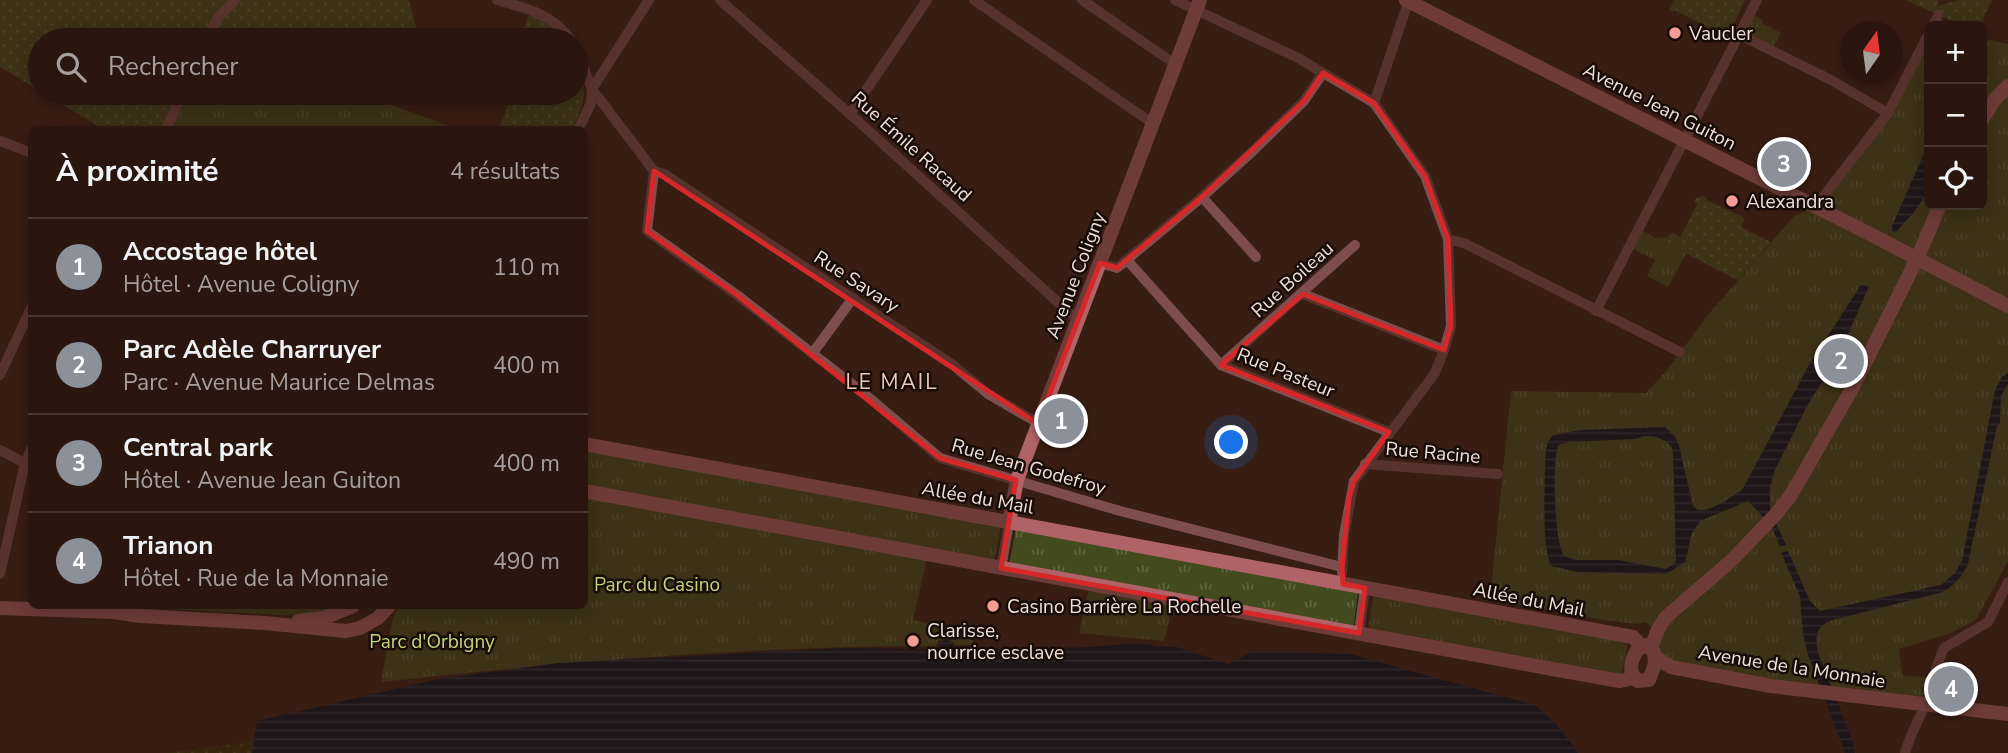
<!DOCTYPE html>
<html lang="fr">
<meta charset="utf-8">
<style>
body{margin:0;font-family:"Nunito Sans",sans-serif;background:#36231c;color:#f1f3f6}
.controls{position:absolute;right:21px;top:21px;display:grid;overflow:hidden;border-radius:10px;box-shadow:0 4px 18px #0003}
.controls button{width:63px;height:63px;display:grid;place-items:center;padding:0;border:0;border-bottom:2px solid #46352e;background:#2a160e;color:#f1f3f6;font:35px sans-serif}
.compass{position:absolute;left:1840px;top:21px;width:63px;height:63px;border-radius:50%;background:#2a160e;box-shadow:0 4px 18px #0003;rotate:14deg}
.you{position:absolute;left:1232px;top:443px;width:24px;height:24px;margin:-18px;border:5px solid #fff;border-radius:50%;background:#1a73e8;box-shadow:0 0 0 10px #1a73e833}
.badge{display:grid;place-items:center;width:46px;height:46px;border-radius:50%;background:#8c9099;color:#fff;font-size:23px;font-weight:700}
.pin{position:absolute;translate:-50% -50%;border:4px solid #fff;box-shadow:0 2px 7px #0006}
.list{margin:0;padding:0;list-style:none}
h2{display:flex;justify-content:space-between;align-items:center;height:91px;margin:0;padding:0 28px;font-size:30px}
h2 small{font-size:23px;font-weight:400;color:#a59f9e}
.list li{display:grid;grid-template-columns:46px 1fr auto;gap:21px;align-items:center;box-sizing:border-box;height:98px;padding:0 28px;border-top:2px solid #46352e}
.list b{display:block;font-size:26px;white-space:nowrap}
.list p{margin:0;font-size:23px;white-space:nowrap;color:#a59f9e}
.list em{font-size:23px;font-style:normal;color:#a59f9e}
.icon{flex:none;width:38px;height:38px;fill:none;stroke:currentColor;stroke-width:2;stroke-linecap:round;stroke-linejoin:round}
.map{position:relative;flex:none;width:2008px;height:753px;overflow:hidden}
.search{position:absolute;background:#2a160e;box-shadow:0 4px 18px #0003;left:28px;top:28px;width:560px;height:77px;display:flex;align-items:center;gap:18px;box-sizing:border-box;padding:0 24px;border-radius:38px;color:#a59f9e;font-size:26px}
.panel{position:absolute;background:#2a160e;box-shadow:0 4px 18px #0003;left:28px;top:126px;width:560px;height:483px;border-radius:10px}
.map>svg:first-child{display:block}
.grass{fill:url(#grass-tufts)}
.sand{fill:url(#sand-dots)}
.garden{fill:url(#garden-dots)}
.water{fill:url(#water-rules);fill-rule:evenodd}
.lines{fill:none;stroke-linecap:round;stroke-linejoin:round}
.street{stroke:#7e4e4f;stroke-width:10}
.secondary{stroke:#af6366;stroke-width:14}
.marked{fill:none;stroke:#d62828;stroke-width:5;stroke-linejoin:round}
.poi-dot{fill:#f59c95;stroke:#170c07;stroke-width:2.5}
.labels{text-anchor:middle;stroke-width:5;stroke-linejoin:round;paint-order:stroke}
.poi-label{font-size:19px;fill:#f2e0d8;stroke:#170c07;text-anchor:start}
.street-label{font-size:19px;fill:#f2e0d8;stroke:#170c07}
.park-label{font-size:19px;fill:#c4d47a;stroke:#170c07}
.neighbourhood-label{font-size:21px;letter-spacing:2px;fill:#edc9b9;stroke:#170c07}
</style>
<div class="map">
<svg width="2008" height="753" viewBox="0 0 2008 753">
<defs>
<pattern id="grass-tufts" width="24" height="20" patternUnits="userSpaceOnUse" patternTransform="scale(1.75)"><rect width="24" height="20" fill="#434b1e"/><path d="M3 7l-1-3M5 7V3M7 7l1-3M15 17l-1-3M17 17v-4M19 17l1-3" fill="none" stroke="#5f653e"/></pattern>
<pattern id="sand-dots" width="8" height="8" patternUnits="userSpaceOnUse" patternTransform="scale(1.75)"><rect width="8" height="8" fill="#352d0c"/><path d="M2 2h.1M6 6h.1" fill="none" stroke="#534b2f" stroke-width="1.8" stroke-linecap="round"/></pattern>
<pattern id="garden-dots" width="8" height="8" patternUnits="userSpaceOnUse" patternTransform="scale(1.75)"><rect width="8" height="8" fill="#434b1e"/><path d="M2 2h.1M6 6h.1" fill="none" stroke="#5f653e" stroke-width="1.8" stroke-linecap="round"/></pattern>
<pattern id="water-rules" width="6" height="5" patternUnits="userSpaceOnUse" patternTransform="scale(1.75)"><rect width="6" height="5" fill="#000e23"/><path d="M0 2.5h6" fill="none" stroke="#263142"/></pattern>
</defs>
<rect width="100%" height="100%" fill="#381e12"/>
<g class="grass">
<polygon points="1750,13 1763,20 1762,23 1781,33 1772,51 1740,35"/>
<polygon points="1982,38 2008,44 2008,561 1976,620 1948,634 1899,649 1903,676 1928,677 1923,699 1846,692 1672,663 1658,651 1659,631 1645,622 1636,624 1604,620 1490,599 1511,391 1646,393 1667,370 1708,315 1794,216 1822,204 1925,48 1929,47 1929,205 1982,205"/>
<polygon points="182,93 359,93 457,129 166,130"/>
<polygon points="1639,229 1686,254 1668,287 1647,276 1655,260 1630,247"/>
<polygon points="584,448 1001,525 994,563 585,486"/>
<path d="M585,496L927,558L913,620L967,632L975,645H955L953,642L947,638L938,641L936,646C749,646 566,662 381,682L392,621L398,606H584Z"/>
<polygon points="1016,528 1358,591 1354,624 1352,628 1009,564"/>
<polygon points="1090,583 1175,599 1164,641 1079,633"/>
<polygon points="1377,595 1628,641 1621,678 1368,631 1373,598"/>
<polygon points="116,606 334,606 323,612 299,616"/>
</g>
<polygon class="sand" points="254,741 252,753 165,753"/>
<g class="garden">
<polygon points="0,0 409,0 416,27 413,40 40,40 40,91 0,67"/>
<polygon points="1674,0 1745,0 1726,41 1704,29 1706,26 1674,10 1673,12 1669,10"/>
<polygon points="1906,0 1938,0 1938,6 1959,0 1992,0 1980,26 1963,26"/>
<polygon points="530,12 554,25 565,40 519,40"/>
<path d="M576,60C587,92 587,99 572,129H499L511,96L505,93H576Z"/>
<polygon points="43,93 182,93 166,130 103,129"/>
<polygon points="1703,196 1707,198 1706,200 1745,218 1741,227 1771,242 1738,280 1655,238 1667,237 1672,233 1680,237 1697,204 1694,202 1696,198"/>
</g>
<g class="water">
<polygon points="1929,142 1929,189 1915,211 1895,233 1892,231 1892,226"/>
<path d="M1861,285L1869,286L1839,355L1807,406L1775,470L1770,487V510L1786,545L1780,547L1771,525L1748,501L1700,521L1692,533L1685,562L1666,574L1578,572L1551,566C1541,544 1545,475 1546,449L1548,442L1553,435L1581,430L1665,427L1676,438L1679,446L1693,506L1698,510H1706L1722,503L1742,490L1809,365ZM1645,436C1656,436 1668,439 1673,450L1676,560L1674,564L1666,569L1618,560H1576L1564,556C1554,540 1552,464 1558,445L1569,442L1635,439Z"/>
<path d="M2008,373V384L2001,396L2000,423L1997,426L1968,564C1962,576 1955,585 1943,592L1829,621C1814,629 1815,640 1819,655L1852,739L1855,753H1845L1808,655L1803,634L1800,596L1781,553L1788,551L1810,601L1820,611L1941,585L1955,573L1962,561L1995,390L2002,377Z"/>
<path d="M946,640L952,644L955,650L1092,647L1145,642L1153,646L1177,647L1228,664L1254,651L1350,654L1534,705C1552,718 1566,734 1578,753H252L257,721L438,679L559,663L842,648L937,649L941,642Z"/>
</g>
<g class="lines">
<g class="street">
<path d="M497,0C527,8 552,14 571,40"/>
<polyline points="720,0 850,114 1072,315 1079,319"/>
<polyline points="974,0 1152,123"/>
<polyline points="1082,0 1175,64"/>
<polyline points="1175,0 1298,58 1374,103 1425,176 1448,239 1451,326 1444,350 1435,373 1354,481 1344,535 1342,573"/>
<polyline points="1933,26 1938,15"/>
<polyline points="1740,35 1831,80 1888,113"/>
<polyline points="206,40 218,18 235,0"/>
<polyline points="576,47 592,89 654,171 647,231 737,295 866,395 940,458 1120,511 1342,567"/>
<polyline points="1374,103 1409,0"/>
<polyline points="850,114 927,0"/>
<polyline points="166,130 182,93"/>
<polyline points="578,130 591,103 592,89 649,0"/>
<polyline points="0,141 32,153"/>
<polyline points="654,171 664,174 953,365 988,394 1038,423"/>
<polyline points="1202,197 1256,257"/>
<polyline points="1816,206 1888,113 1929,33"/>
<polyline points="1448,239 1466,244 1680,352"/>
<polyline points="1128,261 1221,365 1389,432"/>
<polyline points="1100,263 1117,268 1202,197 1254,150 1304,101 1323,73"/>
<polyline points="1303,294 1444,350"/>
<polyline points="1596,311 1757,0"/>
<polyline points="812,354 853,298"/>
<polyline points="1221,365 1355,245"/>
<polyline points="0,375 32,306"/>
<polyline points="0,450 25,463"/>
<polyline points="1365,464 1498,474"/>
<polyline points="1001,568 1009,523"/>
<polyline points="0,574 25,463 32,447"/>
<polyline points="1359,633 1365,588"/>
<polyline points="1905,753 1910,738 1930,694 1936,668 1944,648 1988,622 2008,582"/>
</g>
<g class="secondary">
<polyline points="1406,0 1870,234 2008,306"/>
<polyline points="1982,120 1995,99 2008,86"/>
<polyline points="584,444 1633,637 1641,646"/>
<polyline points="584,491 1558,670 1620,681 1634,678"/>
<polyline points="1009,523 1017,480 1200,0"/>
<polyline points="0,608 113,612 141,616 265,623 346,631 360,628 378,618 389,606"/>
<polyline points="298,621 324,618 353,606"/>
<path d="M1646,645L1654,652L1655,664L1649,680L1638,681C1627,673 1631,659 1638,649Z"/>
<polyline points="1651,648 1658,629 1666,617 1731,561 1776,514 1791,495 1853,387 1917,259 1940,205"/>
<polyline points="1655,657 1671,667 1771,686 2008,714"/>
</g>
</g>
<path d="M0 0H2008V753H0ZM1323,73L1374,103L1425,176L1448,239L1451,326L1444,350L1303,294L1221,365L1389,432L1354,481L1349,498L1342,567L1343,584L1365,588L1359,633L1001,568L1016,480L940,458L737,295L647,231L654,171L1038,424L1100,263L1117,268L1202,197L1304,101Z" fill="#381e12" fill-opacity=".55" fill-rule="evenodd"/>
<path class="marked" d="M1323,73L1374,103L1425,176L1448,239L1451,326L1444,350L1303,294L1221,365L1389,432L1354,481L1349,498L1342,567L1343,584L1365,588L1359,633L1001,568L1016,480L940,458L737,295L647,231L654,171L1038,424L1100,263L1117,268L1202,197L1304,101Z"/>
<g class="poi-dot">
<circle cx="1675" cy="33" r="7"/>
<circle cx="1732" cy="201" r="7"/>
<circle cx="993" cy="606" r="7"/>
<circle cx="913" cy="641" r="7"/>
</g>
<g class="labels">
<g class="poi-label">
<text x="1689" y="40">Vaucler</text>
<text x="1746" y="208">Alexandra</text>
<text x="1007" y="613">Casino Barrière La Rochelle</text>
<text x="927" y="637">Clarisse,<tspan x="927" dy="22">nourrice esclave</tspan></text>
</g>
<g class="street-label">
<text transform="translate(1660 106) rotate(27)" y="7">Avenue Jean Guiton</text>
<text transform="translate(912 146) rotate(42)" y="7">Rue Émile Racaud</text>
<text transform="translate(1075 275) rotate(-69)" y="7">Avenue Coligny</text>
<text transform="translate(1292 279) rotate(-42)" y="7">Rue Boileau</text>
<text transform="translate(857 281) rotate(33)" y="7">Rue Savary</text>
<text transform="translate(1286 372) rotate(22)" y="7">Rue Pasteur</text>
<text transform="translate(1433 452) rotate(5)" y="7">Rue Racine</text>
<text transform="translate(1029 466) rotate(16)" y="7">Rue Jean Godefroy</text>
<text transform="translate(978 497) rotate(10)" y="7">Allée du Mail</text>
<text transform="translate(1529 599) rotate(11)" y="7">Allée du Mail</text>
<text transform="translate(1792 666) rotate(9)" y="7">Avenue de la Monnaie</text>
</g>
<g class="park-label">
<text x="657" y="591">Parc du Casino</text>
<text x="432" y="648">Parc d'Orbigny</text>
</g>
<g class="neighbourhood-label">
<text x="892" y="389">LE MAIL</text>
</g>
</g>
</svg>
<div class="controls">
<button>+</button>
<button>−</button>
<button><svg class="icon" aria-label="locate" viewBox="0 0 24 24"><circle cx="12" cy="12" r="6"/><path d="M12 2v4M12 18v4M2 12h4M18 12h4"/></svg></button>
</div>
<svg class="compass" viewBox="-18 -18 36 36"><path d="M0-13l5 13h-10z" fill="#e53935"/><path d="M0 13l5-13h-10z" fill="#a59f9e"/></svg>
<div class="you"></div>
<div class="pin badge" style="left:1061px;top:421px">1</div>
<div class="pin badge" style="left:1841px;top:361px">2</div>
<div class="pin badge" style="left:1784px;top:164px">3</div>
<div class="pin badge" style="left:1951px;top:689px">4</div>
<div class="search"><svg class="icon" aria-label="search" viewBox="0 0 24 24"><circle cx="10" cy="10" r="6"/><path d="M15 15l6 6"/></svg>Rechercher</div>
<section class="panel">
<h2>À proximité<small>4 résultats</small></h2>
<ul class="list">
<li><span class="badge">1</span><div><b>Accostage hôtel</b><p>Hôtel · Avenue Coligny</p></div><em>110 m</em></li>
<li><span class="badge">2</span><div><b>Parc Adèle Charruyer</b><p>Parc · Avenue Maurice Delmas</p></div><em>400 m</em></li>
<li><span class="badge">3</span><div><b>Central park</b><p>Hôtel · Avenue Jean Guiton</p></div><em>400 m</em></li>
<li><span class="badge">4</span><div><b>Trianon</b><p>Hôtel · Rue de la Monnaie</p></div><em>490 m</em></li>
</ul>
</section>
</div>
